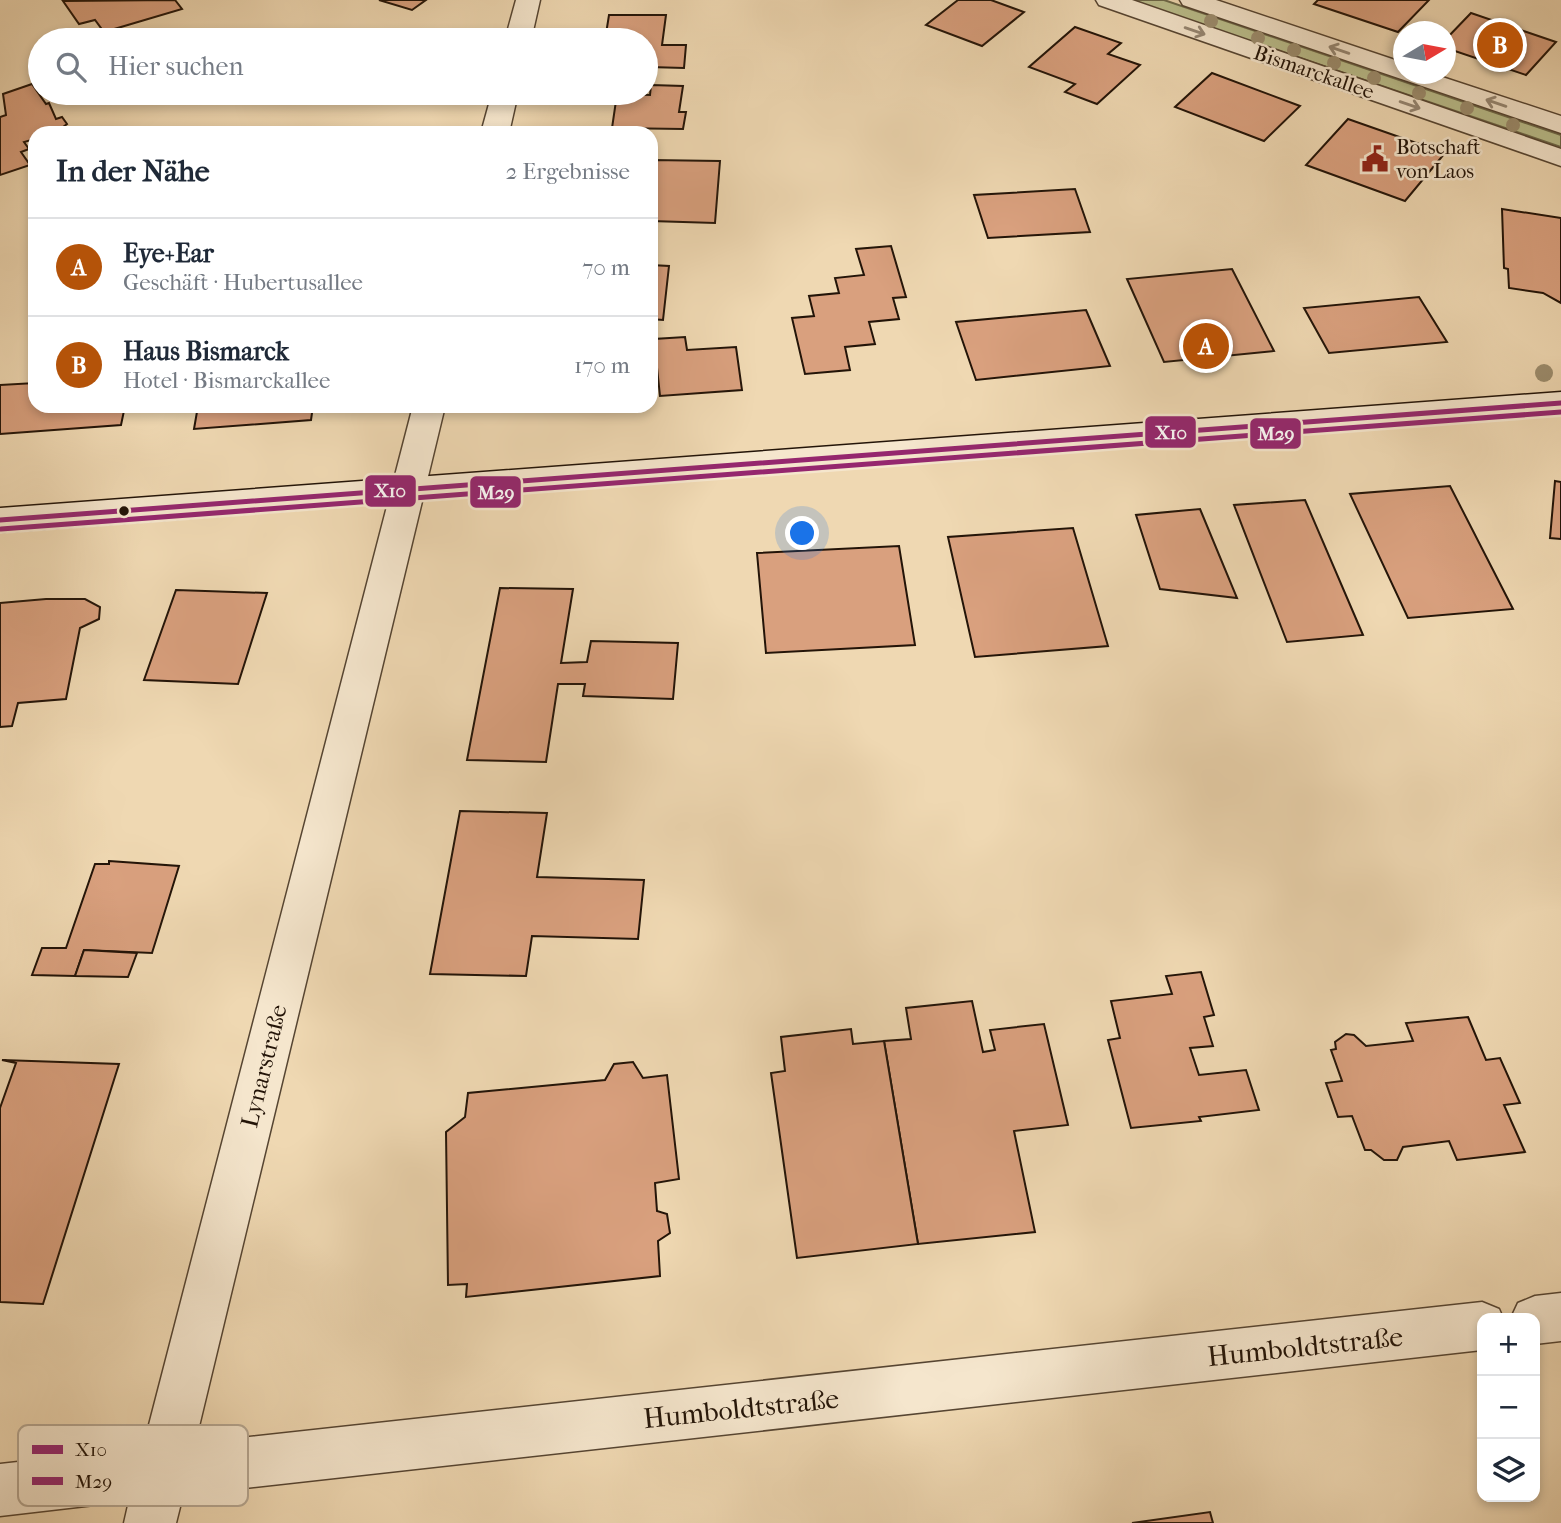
<!DOCTYPE html>
<html lang="de">
<meta charset="utf-8">
<style>
body{margin:0;font-family:"IM FELL French Canon",serif;background:#f6f6f7;color:#1f2937}
.controls{position:absolute;right:21px;bottom:21px;display:grid;overflow:hidden;border-radius:14px;box-shadow:0 4px 10px #0003}
.controls button{width:63px;height:63px;display:grid;place-items:center;padding:0;border:0;border-bottom:2px solid #e0e1e3;background:#fff;color:#1f2937;font:35px sans-serif}
.compass{position:absolute;left:1393px;top:21px;width:63px;height:63px;border-radius:50%;background:#fff;box-shadow:0 4px 10px #0003;rotate:80deg}
.you{position:absolute;left:803px;top:534px;width:24px;height:24px;margin:-18px;border:5px solid #fff;border-radius:50%;background:#1a73e8;box-shadow:0 0 0 10px #1a73e833}
.badge{display:grid;place-items:center;width:46px;height:46px;border-radius:50%;background:#b45309;color:#fff;font-size:23px;font-weight:700}
.pin{position:absolute;translate:-50% -50%;border:4px solid #fff;box-shadow:0 2px 7px #0006}
.list{margin:0;padding:0;list-style:none}
h2{display:flex;justify-content:space-between;align-items:center;height:91px;margin:0;padding:0 28px;font-size:30px}
h2 small{font-size:23px;font-weight:400;color:#747a83}
.list li{display:grid;grid-template-columns:46px 1fr auto;gap:21px;align-items:center;box-sizing:border-box;height:98px;padding:0 28px;border-top:2px solid #e0e1e3}
.list b{display:block;font-size:26px;white-space:nowrap}
.list p{margin:0;font-size:23px;white-space:nowrap;color:#747a83}
.list em{font-size:23px;font-style:normal;color:#747a83}
.icon{flex:none;width:38px;height:38px;fill:none;stroke:currentColor;stroke-width:2;stroke-linecap:round;stroke-linejoin:round}
.map{position:relative;flex:none;width:1561px;height:1523px;overflow:hidden}
.search{position:absolute;background:#fff;box-shadow:0 4px 10px #0003;left:28px;top:28px;width:630px;height:77px;display:flex;align-items:center;gap:18px;box-sizing:border-box;padding:0 24px;border-radius:38px;color:#747a83;font-size:26px}
.panel{position:absolute;background:#fff;box-shadow:0 4px 10px #0003;left:28px;top:126px;width:630px;height:287px;border-radius:21px}
.map>svg:first-child{display:block}
.green{fill:#babe8c;stroke:#6e694a;stroke-width:2}
.building{fill:#d9a07e;stroke:#231408;stroke-width:2}
.lines{fill:none;stroke-linecap:round;stroke-linejoin:round}
.street-casing{stroke:#564532;stroke-width:3}
.secondary-casing{stroke:#231408;stroke-width:3}
.street{fill:#f5e6cd;fill-rule:evenodd}
.secondary{fill:#f5e6cd;fill-rule:evenodd}
.bus-1-casing{stroke:#f5e6cd;stroke-width:10}
.bus-2-casing{stroke:#f5e6cd;stroke-width:10}
.bus-1{stroke:#95276e;stroke-width:5}
.bus-2{stroke:#95276e;stroke-width:5}
.tree{fill:#9c8d6e}
.oneway{stroke:#968874}
.bus-dot{fill:#231408;stroke:#f5e6cd;stroke-width:2.5}
.labels{text-anchor:middle;stroke-width:5;stroke-linejoin:round;paint-order:stroke}
.far-street-label{font-size:21px;fill:#231408;stroke:#f5e6cd}
.far-poi-label{font-size:21px;fill:#231408;stroke:#f5e6cd;text-anchor:start}
.street-label{font-size:24px;fill:#231408;stroke:#f5e6cd}
.near-street-label{font-size:28px;fill:#231408;stroke:#f5e6cd}
.key{fill:#f5e6cd;stroke:#b6a792;stroke-width:2}
.key-label{font-size:19px;fill:#231408}
.line-badge{stroke:#f5e6cd;stroke-width:2.5}
.badge-label{font-size:19px;text-anchor:middle;font-weight:bold;fill:#fff}
</style>
<div class="map">
<svg width="1561" height="1523" viewBox="0 0 1561 1523">
<rect width="100%" height="100%" fill="#efd8b2"/>
<filter id="stains"><feTurbulence type="fractalNoise" baseFrequency=".00286" numOctaves="4"/><feColorMatrix values="0 0 0 0 .2 0 0 0 0 .09 0 0 0 0 .02 0 0 0 .5 -.17"/></filter>
<radialGradient id="worn" r=".72"><stop offset=".6" stop-color="#630" stop-opacity="0"/><stop offset="1" stop-color="#630" stop-opacity=".3"/></radialGradient>
<polygon class="green" points="1130,0 1164,0 1561,135 1561,147"/>
<g class="building">
<polygon points="175,0 182,9 104,32 95,20 79,24 63,1"/>
<polygon points="379,0 426,0 412,10"/>
<polygon points="958,0 991,0 1024,12 982,46 926,25"/>
<polygon points="1318,0 1429,0 1398,32 1314,4"/>
<polygon points="1471,13 1556,42 1526,75 1446,48 1446,39"/>
<polygon points="609,15 666,15 662,45 686,45 684,68 649,67 650,56 646,56 646,40 605,40"/>
<polygon points="1075,27 1121,43 1108,54 1140,65 1097,104 1065,92 1075,84 1029,67"/>
<polygon points="1212,73 1300,106 1264,141 1175,107"/>
<polygon points="32,84 46,104 49,103 56,119 62,117 67,124 55,133 35,133 35,139 24,142 29,149 21,152 30,165 0,175 0,117 6,115 3,94"/>
<polygon points="651,85 683,86 679,112 686,112 683,129 612,128 617,94 650,95"/>
<polygon points="336,93 413,93 410,100 385,100 383,104 334,99"/>
<polygon points="1348,119 1445,153 1405,201 1306,165"/>
<polygon points="316,128 380,129 378,133 270,133 271,130 314,131"/>
<polygon points="651,160 720,161 715,223 651,221"/>
<polygon points="1075,189 1090,232 988,238 974,195"/>
<polygon points="1502,209 1561,218 1561,303 1543,293 1509,288 1508,269 1504,268"/>
<polygon points="891,246 906,297 893,298 899,319 869,322 875,344 845,347 850,370 805,374 792,318 814,316 809,296 839,293 835,278 864,275 856,249"/>
<polygon points="651,265 669,266 663,320 651,319"/>
<polygon points="1232,269 1274,351 1164,362 1127,279"/>
<polygon points="1419,297 1447,342 1329,353 1304,308"/>
<polygon points="1086,310 1110,366 976,380 956,322"/>
<polygon points="685,337 687,350 736,347 742,390 660,396 654,339"/>
<polygon points="35,383 35,406 125,406 121,425 0,434 0,385"/>
<polygon points="198,406 313,406 311,420 194,429"/>
<polygon points="1555,481 1561,482 1561,539 1550,538"/>
<polygon points="1450,486 1513,609 1408,618 1350,494"/>
<polygon points="1305,500 1363,635 1287,642 1234,505"/>
<polygon points="1200,509 1237,598 1160,589 1136,515"/>
<polygon points="1073,528 1108,646 975,657 948,537"/>
<polygon points="899,546 915,645 766,653 757,553"/>
<polygon points="500,588 573,589 561,663 587,662 591,641 678,643 673,699 583,696 585,684 558,684 546,762 467,760"/>
<polygon points="176,590 267,593 238,684 144,680"/>
<polygon points="46,599 85,599 100,607 99,619 80,628 66,699 18,703 12,726 0,727 0,603"/>
<polygon points="460,811 547,813 537,877 644,880 638,939 532,936 526,976 430,974"/>
<polygon points="109,861 179,866 152,953 84,950 75,976 32,975 42,948 66,948 95,864 109,864"/>
<polygon points="84,950 137,953 128,977 75,976"/>
<polygon points="1201,972 1214,1015 1204,1017 1213,1046 1190,1048 1199,1075 1246,1070 1259,1110 1199,1117 1201,1121 1131,1128 1108,1040 1120,1038 1111,1001 1172,994 1166,976"/>
<polygon points="972,1001 983,1052 995,1050 990,1030 1044,1024 1068,1125 1014,1131 1035,1232 918,1244 884,1041 911,1039 906,1008"/>
<polygon points="1468,1017 1486,1060 1500,1058 1520,1103 1504,1105 1525,1152 1457,1160 1449,1141 1403,1147 1397,1160 1384,1160 1371,1150 1365,1150 1352,1116 1338,1117 1326,1083 1342,1081 1331,1050 1336,1049 1335,1042 1346,1034 1354,1035 1366,1046 1413,1041 1406,1023"/>
<polygon points="851,1029 853,1044 884,1041 918,1244 797,1258 771,1073 785,1071 781,1037"/>
<polygon points="2,1060 119,1064 43,1304 0,1302 0,1108 16,1063"/>
<polygon points="633,1062 643,1078 667,1075 679,1179 655,1183 657,1211 667,1214 670,1233 658,1241 660,1276 466,1297 467,1284 448,1285 446,1132 465,1117 468,1093 605,1080 614,1064"/>
<polygon points="1210,1512 1213,1523 1132,1523"/>
</g>
<g class="lines">
<g class="street-casing">
<g id="street">
<polygon points="516,0 540,0 531,40 505,40"/>
<polygon points="1096,0 1132,0 1561,149 1561,166 1099,5"/>
<polygon points="1180,0 1216,0 1404,63 1404,74 1433,74 1561,116 1561,133 1183,5"/>
<polygon points="492,93 518,93 509,133 481,133"/>
<polygon points="413,406 445,406 195,1443 1482,1302 1499,1309 1503,1318 1482,1318 1482,1350 183,1495 176,1523 124,1523 129,1501 0,1516 0,1464 143,1448"/>
<polygon points="1561,1293 1561,1341 1535,1344 1535,1318 1511,1318 1518,1303 1535,1296"/>
</g>
</g>
<g class="secondary-casing">
<polygon id="secondary" points="1561,392 1561,414 0,532 0,508"/>
</g>
<use href="#street" class="street"/>
<use href="#secondary" class="secondary"/>
<g class="bus-1-casing">
<polyline id="bus-1" points="0,520 1561,403"/>
</g>
<g class="bus-2-casing">
<polyline id="bus-2" points="1,529 1561,412"/>
</g>
<use href="#bus-1" class="bus-1"/>
<use href="#bus-2" class="bus-2"/>
</g>
<g class="tree">
<circle cx="1211" cy="21" r="7"/>
<circle cx="1258" cy="38" r="7"/>
<circle cx="1294" cy="50" r="7"/>
<circle cx="1334" cy="63" r="7"/>
<circle cx="1374" cy="78" r="7"/>
<circle cx="1419" cy="93" r="7"/>
<circle cx="1467" cy="108" r="7"/>
<circle cx="1513" cy="125" r="7"/>
<circle cx="1544" cy="373" r="9"/>
</g>
<defs><path id="oneway-shaft" d="M-6 0H5M1.5-3L5.5 0L1.5 3" fill="none" stroke-width="1.6" stroke-linecap="round" stroke-linejoin="round" transform="scale(1.75)"/></defs>
<g class="oneway">
<use href="#oneway-shaft" transform="translate(1195 31) rotate(19)"/>
<use href="#oneway-shaft" transform="translate(1339 50) rotate(-161)"/>
<use href="#oneway-shaft" transform="translate(1496 103) rotate(-161)"/>
<use href="#oneway-shaft" transform="translate(1410 105) rotate(19)"/>
</g>
<defs>
<g id="civic-bare" transform="scale(2.1)"><path d="M-.6-6.5H3V-4.5H.6V-3L4-1V1h2V6H-6V1h2V-1L-.6-3ZM-1.2 2.5V6h2.4V2.5Z" fill="#8f2418" stroke="#f5e6cd" stroke-width="2.5" paint-order="stroke"/></g>
</defs>
<g fill-rule="evenodd">
<use href="#civic-bare" x="1375" y="159"/>
</g>
<circle class="bus-dot" cx="124" cy="511" r="6"/>
<g class="labels">
<g class="far-street-label">
<text transform="translate(1314 72) rotate(19)" y="7">Bismarckallee</text>
</g>
<g class="far-poi-label">
<text x="1396" y="154">Botschaft<tspan x="1396" dy="24">von Laos</tspan></text>
</g>
<g class="street-label">
<text transform="translate(264 1066) rotate(-76)" y="8">Lynarstraße</text>
</g>
<g class="near-street-label">
<text transform="translate(1305 1346) rotate(-6)" y="10">Humboldtstraße</text>
<text transform="translate(741 1408) rotate(-6)" y="10">Humboldtstraße</text>
</g>
</g>
<rect x="18" y="1425" width="230" height="81" rx="10" class="key"/>
<rect x="32" y="1445" width="31" height="9" fill="#95276e"/>
<rect x="32" y="1477" width="31" height="8" fill="#95276e"/>
<g class="key-label">
<text x="75" y="1456">X10</text>
<text x="75" y="1488">M29</text>
</g>
<g class="line-badge">
<rect x="1144" y="415" width="53" height="34" rx="7" fill="#95276e"/>
<rect x="1249" y="417" width="53" height="33" rx="7" fill="#95276e"/>
<rect x="364" y="474" width="53" height="34" rx="7" fill="#95276e"/>
<rect x="469" y="475" width="53" height="34" rx="7" fill="#95276e"/>
</g>
<g class="badge-label">
<text x="1171" y="439">X10</text>
<text x="1276" y="440">M29</text>
<text x="390" y="497">X10</text>
<text x="496" y="499">M29</text>
</g>
<rect width="100%" height="100%" filter="url(#stains)"/>
<rect width="100%" height="100%" fill="url(#worn)"/>
</svg>
<div class="controls">
<button>+</button>
<button>−</button>
<button><svg class="icon" aria-label="layers" viewBox="0 0 24 24"><path d="M12 4l9 5-9 5-9-5zM3 14l9 5 9-5"/></svg></button>
</div>
<svg class="compass" viewBox="-18 -18 36 36"><path d="M0-13l5 13h-10z" fill="#e53935"/><path d="M0 13l5-13h-10z" fill="#747a83"/></svg>
<div class="you"></div>
<div class="pin badge" style="left:1206px;top:346px">A</div>
<div class="pin badge" style="left:1500px;top:45px">B</div>
<div class="search"><svg class="icon" aria-label="search" viewBox="0 0 24 24"><circle cx="10" cy="10" r="6"/><path d="M15 15l6 6"/></svg>Hier suchen</div>
<section class="panel">
<h2>In der Nähe<small>2 Ergebnisse</small></h2>
<ul class="list">
<li><span class="badge">A</span><div><b>Eye+Ear</b><p>Geschäft · Hubertusallee</p></div><em>70 m</em></li>
<li><span class="badge">B</span><div><b>Haus Bismarck</b><p>Hotel · Bismarckallee</p></div><em>170 m</em></li>
</ul>
</section>
</div>
